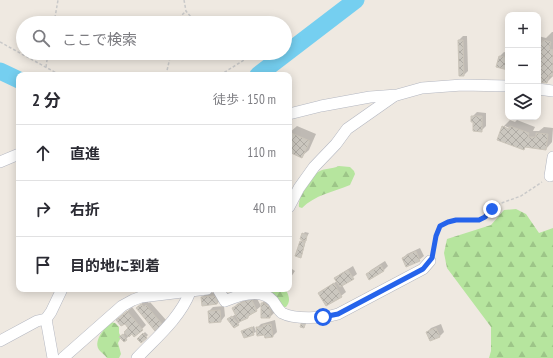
<!DOCTYPE html>
<html lang="ja">
<meta charset="utf-8">
<style>
body{margin:0;font-family:"PT Sans Narrow","Noto Sans JP",sans-serif;background:#f7f7f7;color:#2b2b33}
.controls{position:absolute;right:12px;top:12px;display:grid;overflow:hidden;border-radius:8px;box-shadow:0 2px 10px #0003}
.controls button{width:36px;height:36px;display:grid;place-items:center;padding:0;border:0;border-bottom:1px solid #e1e1e2;background:#fff;color:#2b2b33;font:20px sans-serif}
.stop{position:absolute;width:12px;height:12px;margin:-9px;border:3px solid #2563eb;border-radius:50%;background:#fff}
.stop.end{background:#2563eb;border-color:#fff;box-shadow:0 1px 4px #0008}
.list{margin:0;padding:0;list-style:none}
h2{display:flex;justify-content:space-between;align-items:center;height:52px;margin:0;padding:0 16px;font-size:17px}
h2 small{font-size:13px;font-weight:400;color:#7c7c81}
.list li{display:grid;grid-template-columns:26px 1fr auto;gap:12px;align-items:center;box-sizing:border-box;height:56px;padding:0 16px;border-top:1px solid #e1e1e2}
.list b{display:block;font-size:15px;white-space:nowrap}
.list em{font-size:13px;font-style:normal;color:#7c7c81}
.icon{flex:none;width:22px;height:22px;fill:none;stroke:currentColor;stroke-width:2;stroke-linecap:round;stroke-linejoin:round}
.map{position:relative;flex:none;width:553px;height:358px;overflow:hidden}
.search{position:absolute;background:#fff;box-shadow:0 2px 10px #0003;left:16px;top:16px;width:276px;height:44px;display:flex;align-items:center;gap:10px;box-sizing:border-box;padding:0 14px;border-radius:22px;color:#7c7c81;font-size:15px}
.panel{position:absolute;background:#fff;box-shadow:0 2px 10px #0003;left:16px;top:72px;width:276px;height:220px;border-radius:8px}
.map>svg:first-child{display:block}
.forest{fill:url(#forest-firs)}
.shadow{fill:#0003;fill-rule:evenodd}
.lines{fill:none;stroke-linecap:round;stroke-linejoin:round}
.river{stroke:#75cff0;stroke-width:17}
.building{fill:url(#building-cross-hatch);stroke:#cbc5ba}
.minor-casing{stroke:#b4b7c1;stroke-width:12}
.path{stroke:#c9c9c9;stroke-width:1.5;stroke-dasharray:3 2;stroke-linecap:butt}
.minor{stroke:#fff;stroke-width:11}
.route{stroke:#2563eb;stroke-width:5}
</style>
<div class="map">
<svg width="553" height="358" viewBox="0 0 553 358">
<defs>
<pattern id="forest-firs" width="22" height="20" patternUnits="userSpaceOnUse"><rect width="22" height="20" fill="#b6e59e"/><path d="M5 1l3.5 6h-7zM16 11l3.5 6h-7z" fill="#9dc588"/></pattern>
<pattern id="building-cross-hatch" width="8" height="8" patternUnits="userSpaceOnUse"><rect width="8" height="8" fill="#cbc7bf"/><path d="M0 0l8 8M0 8l8-8" fill="none" stroke="#afaba4"/></pattern>
</defs>
<rect width="100%" height="100%" fill="#efe9e1"/>
<g class="forest">
<path d="M339,166L350,167L354,171L355,174L350,185C333,192 315,195 302,208L299,207C298,197 309,177 318,172C324,168 332,169 339,166Z"/>
<polygon points="516,209 526,214 539,233 553,228 553,358 489,358 491,351 491,327 447,268 444,253 447,239 491,225 504,210"/>
<path d="M243,289L286,290C289,296 291,301 286,307C280,307 276,305 271,302C260,298 251,298 243,289Z"/>
<path d="M110,322L115,323L119,327V333L121,337L118,343L121,354L119,358H107C105,355 102,353 100,351C92,342 104,329 110,322Z"/>
</g>
<g class="shadow">
<polygon points="552,32 553,32 553,76 547,82 538,81 538,36 546,38"/>
<polygon points="463,36 467,36 468,71 464,75 459,40"/>
<polygon points="504,52 508,53 508,68 497,66 500,56"/>
<polygon points="477,112 486,113 486,126 481,131 472,117"/>
<path d="M510,120L515,122L517,120L535,127L533,131H539L544,127L553,128L552,142L546,149L526,146L524,149L503,127ZM505,126L514,130L513,131L505,128Z"/>
<polygon points="297,126 316,134 309,150 302,156 289,151 289,133"/>
<polygon points="305,232 309,233 305,240 306,240 302,255 300,257 296,256 301,241 303,239 303,234"/>
<polygon points="420,248 424,256 419,260 403,258 407,254"/>
<polygon points="385,261 388,266 384,270 369,278 367,274 371,270"/>
<polygon points="353,266 357,274 342,285 346,292 341,296 327,305 320,293 337,281 336,278 340,274"/>
<polygon points="289,267 295,271 289,280"/>
<polygon points="218,292 221,299 217,304 202,297 207,293"/>
<polygon points="255,295 261,306 248,317 239,321 240,322 238,324 230,318 236,314 233,309 237,304"/>
<polygon points="266,299 274,302 274,313 270,317 262,303"/>
<polygon points="146,300 149,303 150,302 166,320 156,330 141,304"/>
<polygon points="224,306 225,316 221,321 209,311 213,307"/>
<polygon points="132,307 146,325 142,329 132,333 124,341 121,337 129,328 125,322 117,320"/>
<polygon points="275,320 277,332 272,337 265,334 257,328 261,324"/>
<polygon points="441,324 444,332 440,336 430,340 427,332 431,328"/>
<polygon points="254,326 256,332 245,337 243,332"/>
<polygon points="145,332 148,335 141,342 138,339"/>
</g>
<g class="lines">
<g class="river">
<polyline points="0,71 19,80"/>
<polyline points="258,75 356,0"/>
</g>
</g>
<g class="building">
<polygon points="458,40 463,40 464,76 459,76"/>
<polygon points="543,40 551,42 549,49 553,50 553,76 549,75 547,83 538,82 538,46 540,47"/>
<polygon points="499,56 508,58 508,70 496,67"/>
<polygon points="471,116 482,116 482,132 473,131 473,122 471,122"/>
<polygon points="502,126 509,129 510,126 529,133 528,137 536,137 536,133 548,134 546,150 525,147 524,150 497,140"/>
<polygon points="289,132 310,141 302,158 289,152"/>
<polygon points="302,233 307,235 306,241 300,239"/>
<polygon points="300,241 305,242 301,258 295,256"/>
<polygon points="416,251 420,261 406,267 402,258"/>
<polygon points="381,265 384,271 369,280 366,274"/>
<polygon points="348,270 354,279 340,287 334,278"/>
<polygon points="334,283 342,297 326,306 318,293"/>
<polygon points="214,296 217,299 217,304 202,306 201,297"/>
<polygon points="251,298 257,311 248,316 248,318 239,322 232,308"/>
<polygon points="261,303 265,303 265,305 270,305 270,318 261,318"/>
<polygon points="141,304 144,307 146,305 163,325 155,331 136,308"/>
<polygon points="220,310 221,322 209,323 208,311"/>
<polygon points="127,311 143,330 134,337 132,334 129,337 124,332 128,328 125,324 121,326 116,320"/>
<polygon points="232,316 239,325 234,328 227,319"/>
<polygon points="302,321 306,322 304,328 300,327"/>
<polygon points="271,324 273,337 265,338 264,335 257,336 256,327 263,327 263,325"/>
<polygon points="252,327 254,335 244,338 241,331"/>
<polygon points="436,328 440,337 430,341 426,332"/>
<polygon points="143,333 147,338 141,343 137,339"/>
<polygon points="123,334 127,340 124,342 119,337"/>
</g>
<g class="lines">
<g class="minor-casing">
<g id="minor">
<polyline points="538,89 553,91"/>
<polyline points="289,114 321,106 370,97 397,95 422,88 462,85 508,86"/>
<polyline points="0,162 19,154"/>
<polyline points="550,176 553,157"/>
<polyline points="289,207 299,188 314,167 336,144 347,129 394,96"/>
<path d="M218,289L225,301C239,295 261,287 273,301C276,305 278,310 282,313C295,320 325,318 338,314L423,269L430,261"/>
<polyline points="46,319 53,358"/>
<polyline points="0,341 37,321 46,319 51,312 62,289"/>
<polyline points="63,358 122,306 133,300 141,297 207,289"/>
<path d="M137,358C156,338 180,318 190,292"/>
</g>
</g>
<g class="path">
<polyline points="184,0 186,11 196,23"/>
<polyline points="54,23 58,0"/>
<polyline points="177,23 178,19 186,11"/>
<polyline points="0,42 60,75"/>
<polyline points="46,67 48,53"/>
<polyline points="166,75 171,53"/>
<polyline points="220,75 249,57 252,53"/>
<polyline points="434,251 438,230 444,223 456,220 475,221 482,219 496,205 521,196 542,182"/>
</g>
<use href="#minor" class="minor"/>
</g>
<g class="lines">
<polyline class="route" points="323,317 338,314 423,269 432,258 436,236 440,226 448,222 456,220 479,220 485,217 492,209"/>
</g>
</svg>
<div class="controls">
<button>+</button>
<button>−</button>
<button><svg class="icon" aria-label="layers" viewBox="0 0 24 24"><path d="M12 4l9 5-9 5-9-5zM3 14l9 5 9-5"/></svg></button>
</div>
<div class="stop" style="left:323px;top:317px"></div>
<div class="stop end" style="left:492px;top:209px"></div>
<div class="search"><svg class="icon" aria-label="search" viewBox="0 0 24 24"><circle cx="10" cy="10" r="6"/><path d="M15 15l6 6"/></svg>ここで検索</div>
<section class="panel">
<h2>2 分<small>徒歩 · 150 m</small></h2>
<ul class="list">
<li><svg class="icon" aria-label="ahead" viewBox="0 0 24 24"><path d="M12 20V5M6 11l6-6 6 6"/></svg><div><b>直進</b></div><em>110 m</em></li>
<li><svg class="icon" aria-label="right" viewBox="0 0 24 24"><path d="M7 20v-9h11M14 6l5 5-5 5"/></svg><div><b>右折</b></div><em>40 m</em></li>
<li><svg class="icon" aria-label="arrive" viewBox="0 0 24 24"><path d="M6 21V4h12l-3 4 3 4H6"/></svg><div><b>目的地に到着</b></div></li>
</ul>
</section>
</div>
